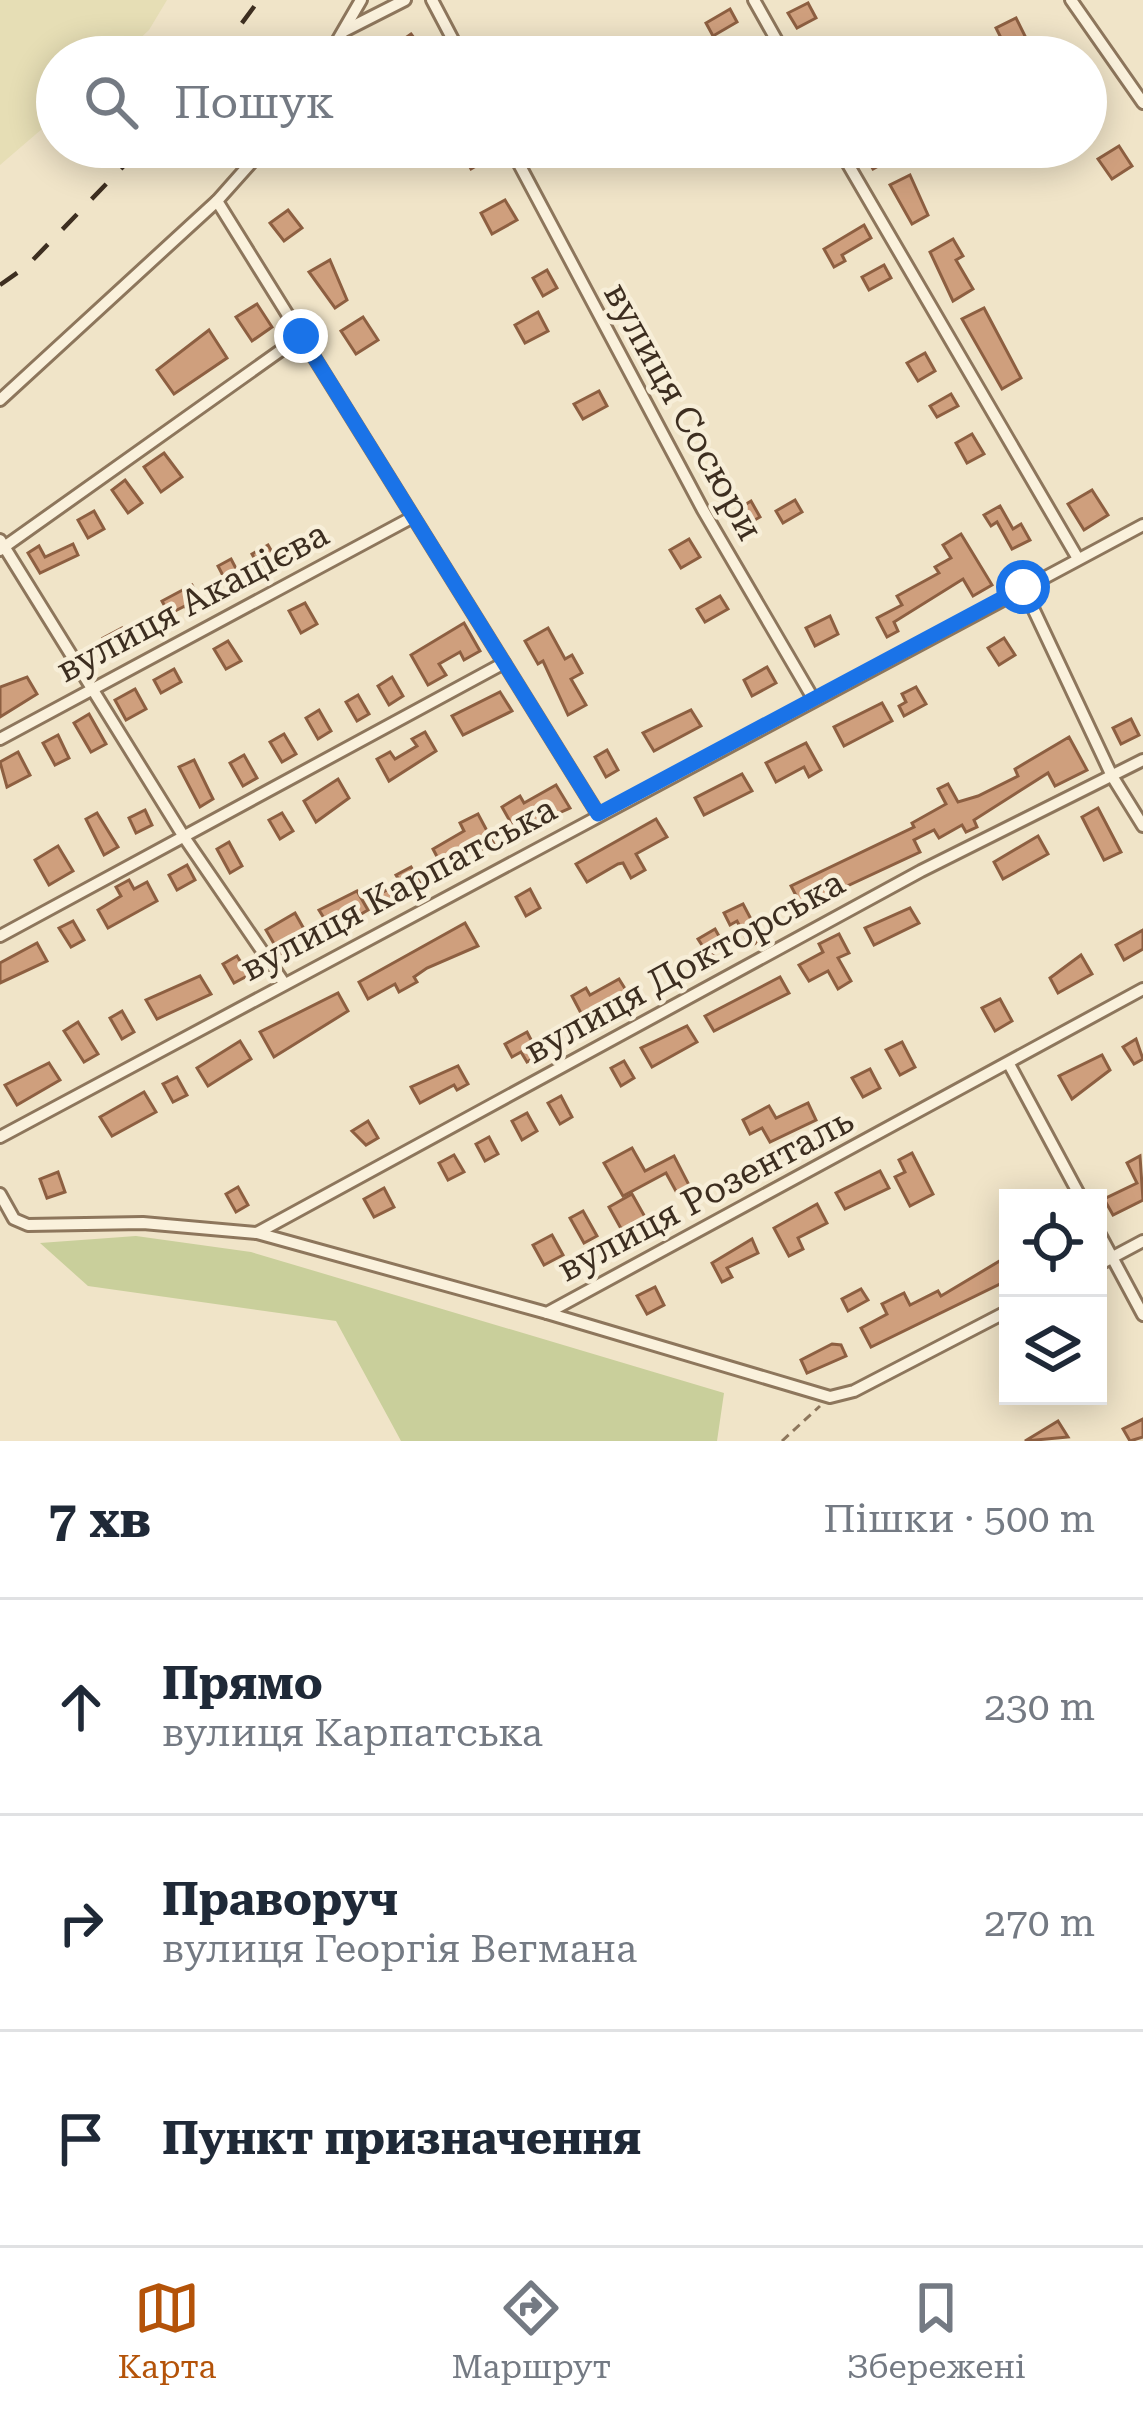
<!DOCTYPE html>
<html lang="uk">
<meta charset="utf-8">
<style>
body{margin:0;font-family:"Roboto Serif",serif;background:#f6f6f7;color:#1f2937}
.controls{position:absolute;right:36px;bottom:36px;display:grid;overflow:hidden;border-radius:0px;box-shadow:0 6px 30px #0003}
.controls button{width:108px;height:108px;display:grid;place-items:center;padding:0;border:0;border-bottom:3px solid #e0e1e3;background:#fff;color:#1f2937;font:60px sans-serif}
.stop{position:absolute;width:36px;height:36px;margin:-27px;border:9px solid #1a73e8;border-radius:50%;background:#fff}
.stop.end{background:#1a73e8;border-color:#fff;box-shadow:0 3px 12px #0008}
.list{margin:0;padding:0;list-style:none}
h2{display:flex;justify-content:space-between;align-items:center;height:156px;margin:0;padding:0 48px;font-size:51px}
h2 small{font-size:39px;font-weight:400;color:#747a83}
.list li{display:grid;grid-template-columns:78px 1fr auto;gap:36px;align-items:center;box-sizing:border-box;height:216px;padding:0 48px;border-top:3px solid #e0e1e3}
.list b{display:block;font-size:45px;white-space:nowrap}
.list p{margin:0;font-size:39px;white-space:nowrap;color:#747a83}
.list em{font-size:39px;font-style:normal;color:#747a83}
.icon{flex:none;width:66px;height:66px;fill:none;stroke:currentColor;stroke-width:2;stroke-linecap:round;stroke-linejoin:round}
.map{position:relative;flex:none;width:1143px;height:1441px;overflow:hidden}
.search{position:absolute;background:#fff;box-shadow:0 6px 30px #0003;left:36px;right:36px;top:36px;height:132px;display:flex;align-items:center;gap:30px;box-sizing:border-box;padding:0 42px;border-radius:66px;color:#747a83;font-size:45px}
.sheet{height:804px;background:#fff}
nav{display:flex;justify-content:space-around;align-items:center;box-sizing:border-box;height:168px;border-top:3px solid #e0e1e3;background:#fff;font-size:33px;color:#747a83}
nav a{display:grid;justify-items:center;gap:6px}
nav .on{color:#b45309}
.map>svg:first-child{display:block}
.farmland{fill:#e6deb5}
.green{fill:#c9cf9b}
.building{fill:#cf9f7d;stroke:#8d5f41;stroke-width:3}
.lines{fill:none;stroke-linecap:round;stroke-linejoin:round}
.minor-casing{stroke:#8d765c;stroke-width:16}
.path{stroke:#8d765c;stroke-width:3;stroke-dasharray:9 6;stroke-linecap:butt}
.minor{stroke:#faf1dc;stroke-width:10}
.rail{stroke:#3d2e20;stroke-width:4.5;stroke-dasharray:21 21;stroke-linecap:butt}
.route{stroke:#1a73e8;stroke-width:15}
.labels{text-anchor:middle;stroke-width:9;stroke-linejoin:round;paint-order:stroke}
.street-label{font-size:36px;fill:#3d2e20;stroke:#f7eed8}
</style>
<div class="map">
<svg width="1143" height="1441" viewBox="0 0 1143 1441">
<rect width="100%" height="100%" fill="#f0e4c8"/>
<polygon class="farmland" points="0,0 167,0 149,30 120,57 57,57 57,116 0,165"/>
<polygon class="green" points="136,1236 251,1252 724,1393 717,1441 401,1441 336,1321 88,1286 40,1243"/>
<g class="building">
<polygon points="808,3 816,18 797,28 788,13"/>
<polygon points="730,9 737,22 713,36 706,23"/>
<polygon points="1016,18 1026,38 1006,48 996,28"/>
<polygon points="411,34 422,49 397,57 391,48"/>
<polygon points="1119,146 1132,166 1112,179 1098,159"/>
<polygon points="459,147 485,147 491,157 471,169"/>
<polygon points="793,147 825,147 795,164 787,151"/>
<polygon points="885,147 891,159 873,169 865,156"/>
<polygon points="910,175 928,215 912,224 890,185"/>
<polygon points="505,200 517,220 492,234 481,213"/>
<polygon points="288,210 302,228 284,241 270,223"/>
<polygon points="864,225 871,238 842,255 845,261 834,267 824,249"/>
<polygon points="953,239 963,256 956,260 973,289 953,301 930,252"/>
<polygon points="330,260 347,300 335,308 309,272"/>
<polygon points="884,265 891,278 869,290 862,277"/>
<polygon points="547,270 557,288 543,296 533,278"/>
<polygon points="257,304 272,327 252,341 236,317"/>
<polygon points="984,308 1021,378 1002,389 962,319"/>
<polygon points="538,312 548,331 525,343 515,325"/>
<polygon points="363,317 378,340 356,354 341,331"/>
<polygon points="209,330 227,358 174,394 157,370"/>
<polygon points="925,353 935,371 918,381 907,363"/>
<polygon points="599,391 607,406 583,419 574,404"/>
<polygon points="951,394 958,406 937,417 930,406"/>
<polygon points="972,434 984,454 967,463 956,443"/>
<polygon points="164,453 182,477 161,492 144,467"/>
<polygon points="125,480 142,503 128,513 112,490"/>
<polygon points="1092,490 1108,515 1084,530 1068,504"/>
<polygon points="795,500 802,512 783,523 776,511"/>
<polygon points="751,501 760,517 742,527 733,512"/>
<polygon points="1000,506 1013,529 1021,524 1030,540 1012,549 997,522 991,526 984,515"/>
<polygon points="94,511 104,529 88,538 78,520"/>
<polygon points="961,534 992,585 973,596 963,579 894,622 898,631 887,637 877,618 902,605 897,596 939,573 935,567 951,558 943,545"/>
<polygon points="689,539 700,557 681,568 670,550"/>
<polygon points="73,544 78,555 40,573 28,553 39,546 45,557"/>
<polygon points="268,545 278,562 262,572 252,554"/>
<polygon points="231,559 243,582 230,589 218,566"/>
<polygon points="192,585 203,606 189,613 185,606 169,614 162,601"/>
<polygon points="720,596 728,609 705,622 697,609"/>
<polygon points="305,603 317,624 301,633 289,611"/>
<polygon points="830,616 838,634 815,646 806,628"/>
<polygon points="464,623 480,651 464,660 460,652 439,664 446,675 428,685 411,655"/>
<polygon points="122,628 132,645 113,656 103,638"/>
<polygon points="548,628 565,659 572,655 582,673 571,679 586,705 568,715 543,661 538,664 525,641"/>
<polygon points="1004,638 1015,655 999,665 988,648"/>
<polygon points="228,641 241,661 226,669 214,649"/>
<polygon points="767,667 776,683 752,696 744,680"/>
<polygon points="174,669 181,682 161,693 154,680"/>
<polygon points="27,677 37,694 0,717 0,687"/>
<polygon points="392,677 403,696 389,705 378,686"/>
<polygon points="916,687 926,704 904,716 899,706 906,702 902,694"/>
<polygon points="135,689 146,709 126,720 115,700"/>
<polygon points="500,692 512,711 463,735 452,716"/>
<polygon points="358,695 369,714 357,721 346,702"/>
<polygon points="882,703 892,721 844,746 834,727"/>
<polygon points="319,710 331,731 318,739 306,718"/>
<polygon points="691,710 701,726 654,751 643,733"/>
<polygon points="89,714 106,744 91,752 74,723"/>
<polygon points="1131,719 1139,735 1121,744 1113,728"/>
<polygon points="425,732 436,751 389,781 377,759 390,752 395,759 417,746 412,739"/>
<polygon points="284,734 296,754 282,762 270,742"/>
<polygon points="58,735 69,758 55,765 43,743"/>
<polygon points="1069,737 1087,770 1055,786 1048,773 974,820 977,827 966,832 962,825 939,838 934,830 914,840 920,852 802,907 791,886 914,827 912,823 946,804 938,789 948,784 958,802 978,796 1018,776 1015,769"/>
<polygon points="806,743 821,770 809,777 804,767 776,782 766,763"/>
<polygon points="607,750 618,770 606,777 595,757"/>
<polygon points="18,752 30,775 7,787 0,762"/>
<polygon points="244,755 257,778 243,786 230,763"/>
<polygon points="194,760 213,799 200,807 179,767"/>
<polygon points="742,774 752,791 704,815 695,798"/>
<polygon points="338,779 349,798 316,822 304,801"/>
<polygon points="556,785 570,808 516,832 502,807 520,796 524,803"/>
<polygon points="1098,808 1121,852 1104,860 1082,817"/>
<polygon points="145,810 152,825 136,833 129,818"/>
<polygon points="97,813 118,847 104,855 86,819"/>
<polygon points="282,813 293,831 280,839 269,820"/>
<polygon points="478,814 494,844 442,866 433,849 464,831 460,823"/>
<polygon points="656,819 667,837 636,854 645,870 631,878 623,863 618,864 587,882 576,864"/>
<polygon points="1038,836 1048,854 1003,879 994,862"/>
<polygon points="229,842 242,866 230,873 217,849"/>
<polygon points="58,846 73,871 49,885 35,860"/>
<polygon points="187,865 195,880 177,890 169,875"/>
<polygon points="411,867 421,885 381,913 373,897 401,883 396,875"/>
<polygon points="129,880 134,889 147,882 157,901 108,928 98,910 121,896 116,887"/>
<polygon points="530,889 540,908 526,916 516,897"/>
<polygon points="357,891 368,910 332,931 319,910"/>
<polygon points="743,904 762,940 750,946 737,921 730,925 724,913"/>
<polygon points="910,908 919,923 874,945 865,928"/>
<polygon points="295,913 309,938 280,954 266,930"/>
<polygon points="73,921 84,940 71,947 59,928"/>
<polygon points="465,923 478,946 427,968 414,977 417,982 399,992 395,984 368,999 359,982"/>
<polygon points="715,929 725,947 709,956 698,939"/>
<polygon points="1143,930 1143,949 1124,960 1116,945"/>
<polygon points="839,934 849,953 838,958 851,981 838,989 828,971 809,981 799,965 823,952 819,944"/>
<polygon points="37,943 47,961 0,983 0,963"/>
<polygon points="1081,955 1092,974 1058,993 1050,978"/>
<polygon points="237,956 249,975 234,983 223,964"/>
<polygon points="200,976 211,994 157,1019 146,1000"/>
<polygon points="780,977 789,993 714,1031 705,1016"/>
<polygon points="619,979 629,995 582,1015 572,996 586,988 590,995"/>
<polygon points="338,993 348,1011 274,1057 260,1032"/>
<polygon points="1000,999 1012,1021 995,1031 982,1008"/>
<polygon points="122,1011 134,1032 122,1039 110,1018"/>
<polygon points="78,1022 98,1054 84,1062 64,1031"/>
<polygon points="687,1026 697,1042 652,1067 641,1048"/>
<polygon points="527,1032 539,1055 527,1062 521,1052 512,1057 505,1044"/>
<polygon points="1136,1039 1143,1059 1134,1064 1123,1047"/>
<polygon points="240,1041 251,1059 208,1086 197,1068"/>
<polygon points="902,1042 915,1067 900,1075 886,1050"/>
<polygon points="1102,1055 1110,1070 1072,1099 1059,1076"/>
<polygon points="624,1061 634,1078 621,1086 611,1068"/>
<polygon points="49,1063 60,1080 17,1105 5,1085"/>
<polygon points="458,1066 468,1084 457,1090 454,1085 420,1103 411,1087"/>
<polygon points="870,1069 880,1088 863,1097 852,1078"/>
<polygon points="177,1077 187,1095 173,1102 163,1084"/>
<polygon points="144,1092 156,1112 112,1136 100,1117"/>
<polygon points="561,1096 572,1117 560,1124 548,1103"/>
<polygon points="808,1103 816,1120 770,1142 762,1128 750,1134 743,1120 769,1106 776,1118"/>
<polygon points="527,1113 537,1131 522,1140 512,1121"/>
<polygon points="368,1121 378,1138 366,1145 352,1131"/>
<polygon points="489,1137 498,1154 485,1161 476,1144"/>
<polygon points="632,1148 645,1171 674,1156 690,1187 677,1193 666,1173 623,1196 604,1163"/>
<polygon points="912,1153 933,1194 910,1206 895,1177 905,1172 899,1160"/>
<polygon points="454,1155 464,1172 448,1180 439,1163"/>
<polygon points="1140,1156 1143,1200 1113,1215 1104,1199 1137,1183 1127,1163"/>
<polygon points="880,1171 889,1188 845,1209 836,1193"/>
<polygon points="58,1172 65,1192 47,1198 40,1179"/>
<polygon points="238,1187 248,1205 236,1212 226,1194"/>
<polygon points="384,1188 394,1207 374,1217 364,1199"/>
<polygon points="632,1194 645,1217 623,1232 609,1207"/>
<polygon points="817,1204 827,1223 798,1238 803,1249 789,1256 774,1228"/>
<polygon points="583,1211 597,1236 584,1243 570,1218"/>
<polygon points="552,1235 563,1255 544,1265 533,1245"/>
<polygon points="752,1239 758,1253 727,1268 732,1277 722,1282 712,1263"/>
<polygon points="1008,1256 1008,1280 871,1347 861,1328 887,1314 882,1304 904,1293 910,1305 938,1291 941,1296"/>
<polygon points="655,1287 664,1305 647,1314 637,1296"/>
<polygon points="861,1289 868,1300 848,1311 842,1299"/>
<polygon points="832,1344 841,1345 846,1356 807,1373 801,1360"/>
<polygon points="1143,1419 1143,1437 1130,1441 1123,1429"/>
<polygon points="1058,1421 1068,1437 1025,1441"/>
</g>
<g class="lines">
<g class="minor-casing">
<g id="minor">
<polyline points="432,0 462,57"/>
<polyline points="754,0 786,57"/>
<polyline points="1071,0 1143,103"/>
<polyline points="344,31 405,0"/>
<polyline points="328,57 361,0"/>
<polyline points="510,147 703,510 814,700"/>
<polyline points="838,147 1077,557"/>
<polyline points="217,201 598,814"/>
<polyline points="0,400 217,201 265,147"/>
<polyline points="0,540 184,837 284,983"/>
<polyline points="0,550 301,336"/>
<polyline points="1023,587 1112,776 1143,826"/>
<polyline points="0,739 413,517"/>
<polyline points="0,936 504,663"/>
<polyline points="1009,1064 1081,1198"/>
<polyline points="0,1137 1143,525"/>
<polyline points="0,1194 14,1219 28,1225 143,1223 257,1233 547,1313 1143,989"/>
<polyline points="1098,1231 1143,1315"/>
<polyline points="257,1233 921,871 1143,760"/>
<polyline points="1098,1265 1143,1241"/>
<polyline points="547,1313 830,1397 854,1391 1008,1311"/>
</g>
</g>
<polyline class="path" points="782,1441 820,1406"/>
<use href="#minor" class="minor"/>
<g class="rail">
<polyline points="217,57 259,0"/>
<polyline points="0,285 27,266 142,147"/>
</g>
</g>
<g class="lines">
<polyline class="route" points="301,336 598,814 1023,587"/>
</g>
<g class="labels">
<g class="street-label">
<text transform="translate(684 411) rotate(61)" y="13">вулиця Сосюри</text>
<text transform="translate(192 601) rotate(-28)" y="13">вулиця Акацієва</text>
<text transform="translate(398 888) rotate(-28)" y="13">вулиця Карпатська</text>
<text transform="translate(684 966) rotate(-29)" y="13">вулиця Докторська</text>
<text transform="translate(705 1194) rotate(-28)" y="13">вулиця Розенталь</text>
</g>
</g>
</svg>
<div class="controls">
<button><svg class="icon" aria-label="locate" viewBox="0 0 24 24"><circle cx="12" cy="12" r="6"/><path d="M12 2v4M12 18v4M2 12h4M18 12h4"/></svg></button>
<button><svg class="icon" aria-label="layers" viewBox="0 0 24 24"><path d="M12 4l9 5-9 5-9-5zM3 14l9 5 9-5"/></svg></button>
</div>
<div class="stop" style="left:1023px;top:587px"></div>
<div class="stop end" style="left:301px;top:336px"></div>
<div class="search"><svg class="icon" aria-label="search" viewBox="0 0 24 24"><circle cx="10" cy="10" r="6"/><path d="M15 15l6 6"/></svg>Пошук</div>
</div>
<section class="sheet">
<h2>7 хв<small>Пішки · 500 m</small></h2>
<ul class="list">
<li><svg class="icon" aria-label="ahead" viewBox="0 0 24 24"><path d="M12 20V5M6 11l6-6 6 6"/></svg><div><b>Прямо</b><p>вулиця Карпатська</p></div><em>230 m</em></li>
<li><svg class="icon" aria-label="right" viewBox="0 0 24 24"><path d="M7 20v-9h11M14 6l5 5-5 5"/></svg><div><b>Праворуч</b><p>вулиця Георгія Вегмана</p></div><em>270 m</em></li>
<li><svg class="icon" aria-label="arrive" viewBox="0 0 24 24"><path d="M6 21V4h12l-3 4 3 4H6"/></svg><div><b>Пункт призначення</b></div></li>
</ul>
</section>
<nav>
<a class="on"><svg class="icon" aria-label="map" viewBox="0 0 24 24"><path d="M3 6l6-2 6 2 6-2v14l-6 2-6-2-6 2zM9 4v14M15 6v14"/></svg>Карта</a>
<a><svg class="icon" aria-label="directions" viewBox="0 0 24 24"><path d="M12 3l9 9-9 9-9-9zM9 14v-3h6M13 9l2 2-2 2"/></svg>Маршрут</a>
<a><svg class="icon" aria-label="saved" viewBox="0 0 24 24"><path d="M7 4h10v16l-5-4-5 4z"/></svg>Збережені</a>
</nav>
